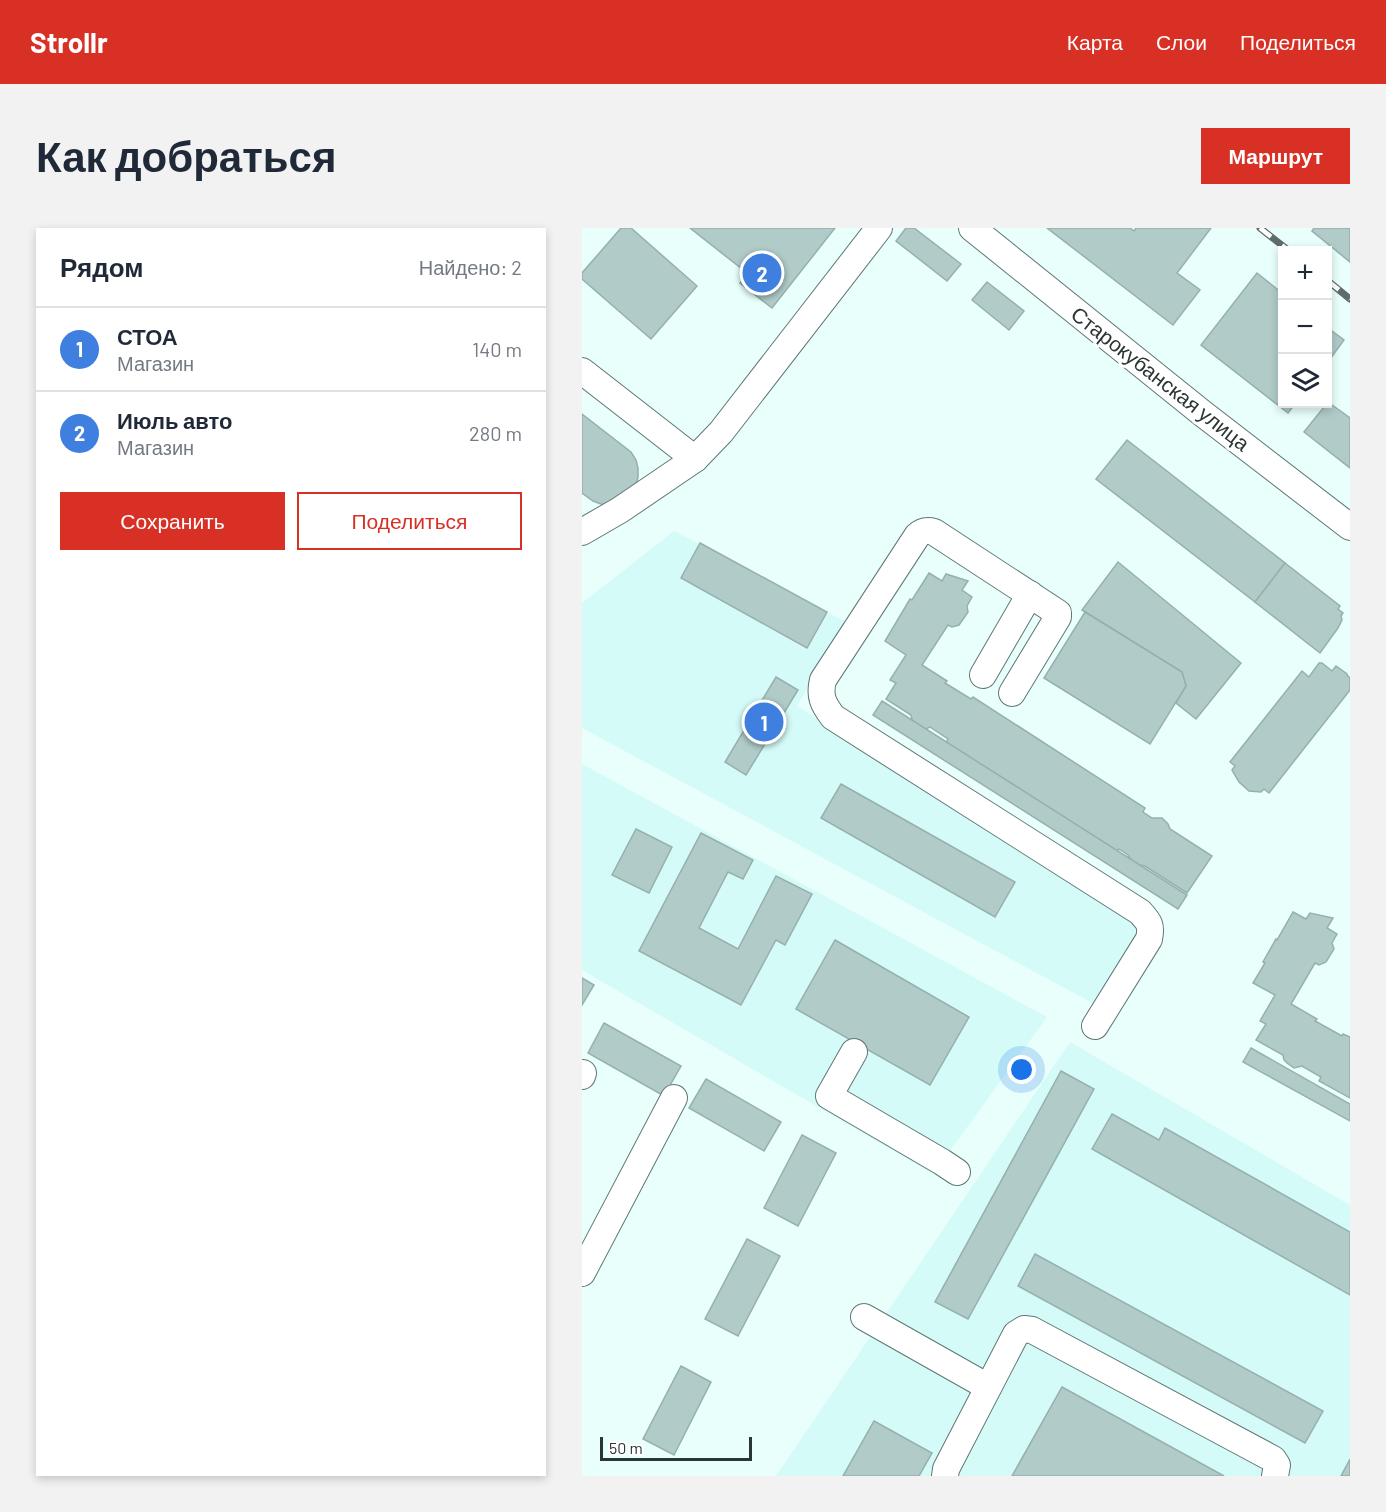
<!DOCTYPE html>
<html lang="ru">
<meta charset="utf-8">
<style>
body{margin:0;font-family:Barlow,sans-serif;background:#f2f2f3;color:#1f2937}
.controls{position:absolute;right:18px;top:18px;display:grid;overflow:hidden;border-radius:0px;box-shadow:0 3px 9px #0003}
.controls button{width:54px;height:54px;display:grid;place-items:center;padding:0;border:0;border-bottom:2px solid #e0e1e3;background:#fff;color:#1f2937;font:30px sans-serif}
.scale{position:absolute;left:18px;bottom:15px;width:152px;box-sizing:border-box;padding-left:6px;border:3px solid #2a3534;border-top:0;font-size:16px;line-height:21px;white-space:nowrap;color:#2a3534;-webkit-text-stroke:4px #fff;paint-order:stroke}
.you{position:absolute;left:440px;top:842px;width:21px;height:21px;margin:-15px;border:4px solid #fff;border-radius:50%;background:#1a73e8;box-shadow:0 0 0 9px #1a73e833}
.badge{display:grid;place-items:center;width:39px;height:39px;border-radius:50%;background:#d93025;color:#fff;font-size:20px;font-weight:700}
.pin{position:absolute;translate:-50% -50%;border:3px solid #fff;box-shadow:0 2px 6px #0006}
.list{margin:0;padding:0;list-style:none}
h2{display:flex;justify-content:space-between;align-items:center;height:78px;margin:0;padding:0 24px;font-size:26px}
h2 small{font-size:20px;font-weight:400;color:#747a83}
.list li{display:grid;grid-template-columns:39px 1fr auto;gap:18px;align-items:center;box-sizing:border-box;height:84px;padding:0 24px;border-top:2px solid #e0e1e3}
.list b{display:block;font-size:22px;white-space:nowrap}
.list p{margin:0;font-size:20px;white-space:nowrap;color:#747a83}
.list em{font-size:20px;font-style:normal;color:#747a83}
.actions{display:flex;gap:12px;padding:18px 24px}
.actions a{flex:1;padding:14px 0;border:2px solid #d93025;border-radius:0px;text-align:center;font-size:21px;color:#d93025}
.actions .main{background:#d93025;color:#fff}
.icon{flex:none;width:33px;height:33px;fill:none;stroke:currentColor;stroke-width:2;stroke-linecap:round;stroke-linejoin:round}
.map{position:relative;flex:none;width:768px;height:1248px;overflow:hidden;border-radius:0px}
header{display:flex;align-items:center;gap:36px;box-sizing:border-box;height:84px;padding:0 30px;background:#d93025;color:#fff}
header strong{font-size:28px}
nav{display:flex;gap:33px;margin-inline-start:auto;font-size:21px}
.intro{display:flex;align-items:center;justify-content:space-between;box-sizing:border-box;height:144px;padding:0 36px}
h1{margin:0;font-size:42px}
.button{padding:15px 27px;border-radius:0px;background:#d93025;color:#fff;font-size:21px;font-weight:700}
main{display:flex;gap:36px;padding:0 36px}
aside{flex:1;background:#fff;border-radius:0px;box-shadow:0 3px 9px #0003}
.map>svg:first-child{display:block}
.built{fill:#d5fbf8}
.building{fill:#b0cbc8;stroke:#95b0ad;stroke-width:1.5}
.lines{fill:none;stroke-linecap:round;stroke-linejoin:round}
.minor-casing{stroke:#5e7775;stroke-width:28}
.minor{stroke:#fff;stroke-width:26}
.rail-casing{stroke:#5e6c6b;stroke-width:7}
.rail{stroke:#fff;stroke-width:4.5;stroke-dasharray:14;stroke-linecap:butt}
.labels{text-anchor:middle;stroke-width:6;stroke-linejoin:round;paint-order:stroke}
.street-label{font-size:21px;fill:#2a3534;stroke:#fff}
</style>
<header>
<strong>Strollr</strong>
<nav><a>Карта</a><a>Слои</a><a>Поделиться</a></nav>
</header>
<div class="intro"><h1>Как добраться</h1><a class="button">Маршрут</a></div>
<main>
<aside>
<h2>Рядом<small>Найдено: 2</small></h2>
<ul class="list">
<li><span class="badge" style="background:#3f7fe0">1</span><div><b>СТОА</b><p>Магазин</p></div><em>140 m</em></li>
<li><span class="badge" style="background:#3f7fe0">2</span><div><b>Июль авто</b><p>Магазин</p></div><em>280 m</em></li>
</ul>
<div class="actions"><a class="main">Сохранить</a><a>Поделиться</a></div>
</aside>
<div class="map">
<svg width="768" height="1248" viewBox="0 0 768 1248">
<rect width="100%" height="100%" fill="#e8fffc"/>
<g class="built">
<polygon points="92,303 264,394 215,478 561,699 516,778 0,500 0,375"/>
<polygon points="0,536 465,789 351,946 0,742"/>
<polygon points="488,814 768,977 768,1248 194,1248"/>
</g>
<g class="building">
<polygon points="39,0 49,0 115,58 69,111 0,51 0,45"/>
<polygon points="108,0 253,0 190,80 158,55 165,45"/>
<polygon points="324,0 332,0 379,36 365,53 314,13"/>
<polygon points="465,0 548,0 552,3 554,0 629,0 595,45 618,62 591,97"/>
<polygon points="732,0 768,0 768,34 730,3"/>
<polygon points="675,45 700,65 700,176 713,176 706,185 619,117"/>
<polygon points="405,54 442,83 427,102 390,72"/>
<polygon points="746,100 762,112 746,134"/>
<polygon points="746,174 768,190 768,240 722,204"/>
<polygon points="0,186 49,224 54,232 56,240 56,249 54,258 27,277 19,276 11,273 0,265"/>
<polygon points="545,212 703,335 673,374 514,251"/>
<polygon points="118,315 245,384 225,420 99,350"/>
<polygon points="536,334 659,435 614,491 594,475 604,458 600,444 500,382"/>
<polygon points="703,335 758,378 756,381 761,385 759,388 760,392 756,400 738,425 673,374"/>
<polygon points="347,345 360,353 364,346 386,353 380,362 390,369 385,378 386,384 377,397 370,399 366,397 340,437 365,453 363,455 389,471 391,469 563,580 561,584 570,590 580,590 586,596 588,601 630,628 605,665 563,638 552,636 546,627 537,621 535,624 364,515 366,511 348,499 344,501 340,500 333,496 330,492 329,487 304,471 314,455 308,452 324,427 303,413 328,371 330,372"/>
<polygon points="503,384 600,444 604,458 568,516 462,450"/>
<polygon points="737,435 740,435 750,443 754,438 765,446 765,447 768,450 768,462 687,565 682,561 679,564 667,563 657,554 650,542 653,538 648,534 720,443 727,449"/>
<polygon points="194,449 216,462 164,547 143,534"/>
<polygon points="300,473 605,667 596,681 291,487"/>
<polygon points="259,556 433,654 413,689 239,590"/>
<polygon points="54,601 90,619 67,665 30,647"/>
<polygon points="119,605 171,632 161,651 146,644 117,700 156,721 194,648 230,666 203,717 194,712 159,777 57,723"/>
<polygon points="711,684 724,691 728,685 751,690 745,700 755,706 750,715 752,721 744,734 737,737 733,735 709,776 735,791 733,793 760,808 761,806 768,809 768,870 737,853 739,849 720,838 712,840 705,835 702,832 701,827 674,812 684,796 678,793 693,767 671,755 683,735 681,734 694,711 695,712"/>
<polygon points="253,712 387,789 348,857 214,781"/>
<polygon points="0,750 12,757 0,777"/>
<polygon points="22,795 99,838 82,868 6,825"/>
<polygon points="669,820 768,876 768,893 661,834"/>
<polygon points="479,843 512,861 386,1091 353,1074"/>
<polygon points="124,851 199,894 182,923 107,880"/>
<polygon points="530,886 577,912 583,900 768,1004 768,1067 510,921"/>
<polygon points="220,907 254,925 216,998 182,980"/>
<polygon points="165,1011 198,1028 156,1108 123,1091"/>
<polygon points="453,1026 741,1183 723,1215 436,1058"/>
<polygon points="99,1138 129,1154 92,1227 61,1211"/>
<polygon points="480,1159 642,1248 430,1248"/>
<polygon points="292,1193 350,1225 337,1248 261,1248"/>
<polygon points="768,1231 768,1248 759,1248"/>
</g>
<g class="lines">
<g class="minor-casing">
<g id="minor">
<polyline points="390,0 620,185 768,299"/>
<polyline points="0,143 113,231"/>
<polyline points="0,304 38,282 113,231 139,204 297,0"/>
<polyline points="401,447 448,366"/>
<path d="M430,465L476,389V385L352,304C345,302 340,303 335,308L241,452C237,468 241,476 251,489L558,684C567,694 570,697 567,711L513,798"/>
<polyline points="272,824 247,868 360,934 375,944"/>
<polyline points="0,848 1,845"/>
<polyline points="0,1045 92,870"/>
<polyline points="282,1089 406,1159"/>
<polyline points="363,1248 364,1241 434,1106 442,1101 450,1102 691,1231 695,1237 693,1248"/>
</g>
</g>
<use href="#minor" class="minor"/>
<g class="rail-casing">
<g id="rail">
<polyline points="678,0 706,22"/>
<polyline points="746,53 768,71"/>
</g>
</g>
<use href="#rail" class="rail"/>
</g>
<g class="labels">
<g class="street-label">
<text transform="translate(578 151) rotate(38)" y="7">Старокубанская улица</text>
</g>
</g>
</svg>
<div class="controls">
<button>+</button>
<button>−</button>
<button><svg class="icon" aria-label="layers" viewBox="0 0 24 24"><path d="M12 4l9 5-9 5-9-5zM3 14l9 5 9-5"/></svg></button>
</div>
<div class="scale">50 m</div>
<div class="you"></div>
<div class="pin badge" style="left:182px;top:494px;background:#3f7fe0">1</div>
<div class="pin badge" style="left:180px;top:45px;background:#3f7fe0">2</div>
</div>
</main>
